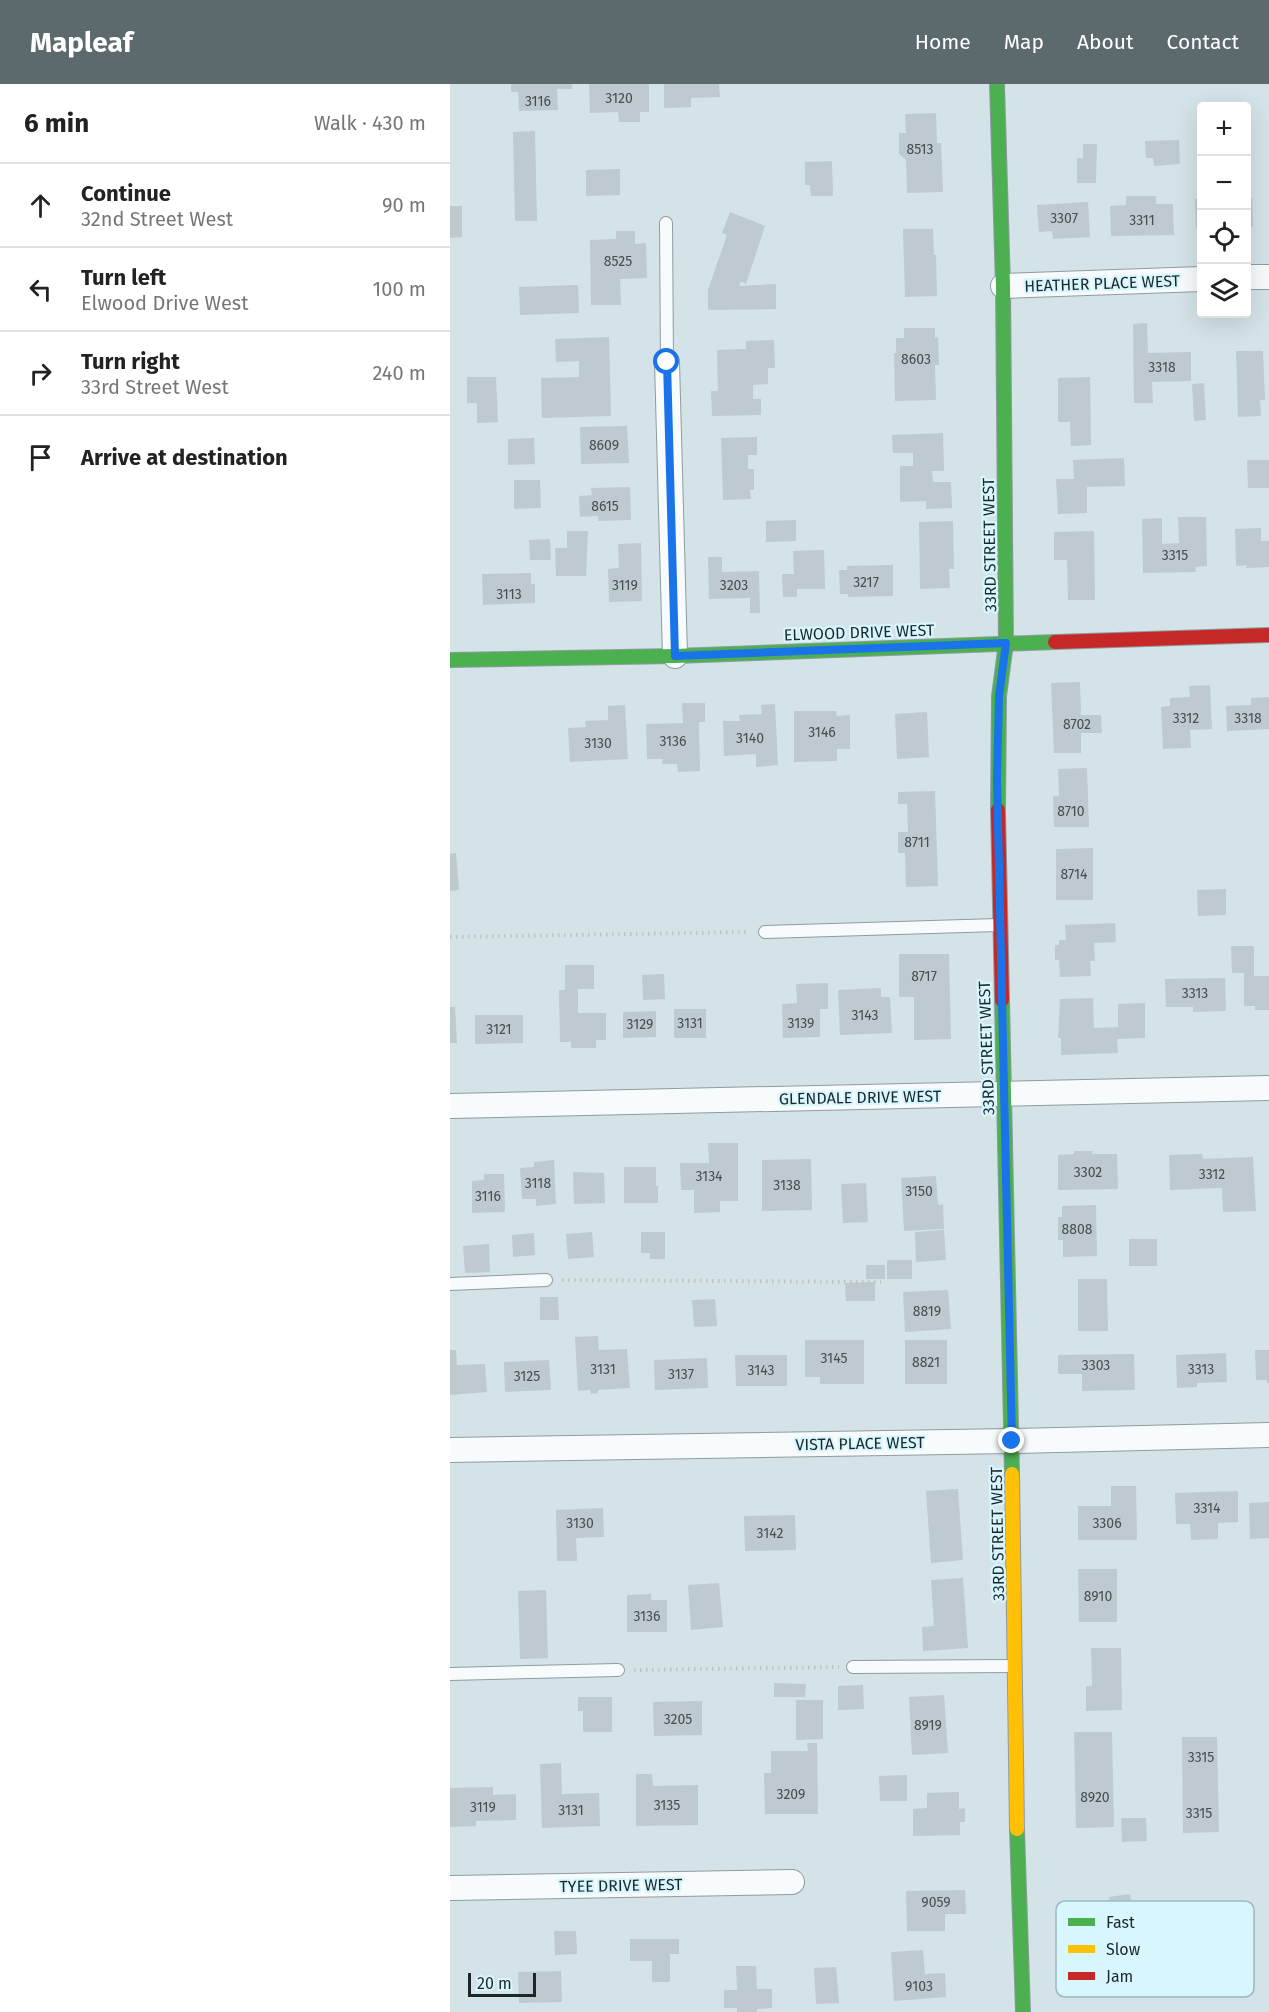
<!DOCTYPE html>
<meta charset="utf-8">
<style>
body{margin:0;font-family:"Fira Sans",sans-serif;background:#f6f6f6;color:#222}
.controls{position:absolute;right:18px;top:18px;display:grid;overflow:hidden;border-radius:6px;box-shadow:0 6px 24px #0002}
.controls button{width:54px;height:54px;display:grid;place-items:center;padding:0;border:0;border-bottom:2px solid #e0e0e0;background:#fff;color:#222;font:30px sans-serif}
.scale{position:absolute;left:18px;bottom:15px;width:68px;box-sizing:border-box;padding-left:6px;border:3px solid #1c272b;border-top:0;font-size:16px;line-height:21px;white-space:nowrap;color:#1c272b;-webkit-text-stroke:4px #d7f6fe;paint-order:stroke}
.stop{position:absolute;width:18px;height:18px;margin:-14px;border:4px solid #1a73e8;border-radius:50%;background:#fff}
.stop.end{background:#1a73e8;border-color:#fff;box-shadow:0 2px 6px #0008}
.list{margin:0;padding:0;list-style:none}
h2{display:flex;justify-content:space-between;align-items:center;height:78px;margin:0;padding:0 24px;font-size:26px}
h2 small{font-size:20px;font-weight:400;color:#767676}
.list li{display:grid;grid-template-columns:39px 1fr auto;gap:18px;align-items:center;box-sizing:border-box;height:84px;padding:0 24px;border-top:2px solid #e0e0e0}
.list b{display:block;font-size:22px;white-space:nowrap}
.list p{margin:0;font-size:20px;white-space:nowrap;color:#767676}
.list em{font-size:20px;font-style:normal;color:#767676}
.icon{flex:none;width:33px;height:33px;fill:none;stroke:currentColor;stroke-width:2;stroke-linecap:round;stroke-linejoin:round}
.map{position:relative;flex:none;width:819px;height:1928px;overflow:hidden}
header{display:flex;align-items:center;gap:36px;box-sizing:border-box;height:84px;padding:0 30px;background:#5c696d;color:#fff}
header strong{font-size:28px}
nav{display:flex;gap:33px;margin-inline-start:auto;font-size:21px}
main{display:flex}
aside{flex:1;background:#fff}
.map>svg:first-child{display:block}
.building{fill:#becacf}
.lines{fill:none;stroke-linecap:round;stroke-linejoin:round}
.lane-casing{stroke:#8f9ca0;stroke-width:14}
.street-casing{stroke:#8f9ca0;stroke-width:26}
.fast-casing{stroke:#8f9ca0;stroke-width:16}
.slow-casing{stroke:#8f9ca0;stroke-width:16}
.jam-casing{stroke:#8f9ca0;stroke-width:16}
.path{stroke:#bfc4c5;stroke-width:4;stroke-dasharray:1.5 4.5;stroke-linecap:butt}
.lane{stroke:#f8fbfc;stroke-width:12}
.street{stroke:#f8fbfc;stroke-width:24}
.fast{stroke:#4caf50;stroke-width:14}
.slow{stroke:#ffc107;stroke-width:14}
.jam{stroke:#c62828;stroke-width:14}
.route{stroke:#1a73e8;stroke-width:8}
.labels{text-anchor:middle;stroke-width:4.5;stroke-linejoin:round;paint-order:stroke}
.number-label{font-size:14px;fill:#455055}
.street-label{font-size:16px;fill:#1c272b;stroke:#d7f6fe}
.key{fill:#d7f6fe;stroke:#9fb8bf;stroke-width:1.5}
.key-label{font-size:16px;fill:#1c272b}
</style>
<header>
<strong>Mapleaf</strong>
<nav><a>Home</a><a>Map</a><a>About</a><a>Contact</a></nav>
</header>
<main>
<aside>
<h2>6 min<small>Walk · 430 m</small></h2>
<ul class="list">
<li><svg class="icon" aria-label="ahead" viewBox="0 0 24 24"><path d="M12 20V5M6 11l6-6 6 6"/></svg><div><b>Continue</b><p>32nd Street West</p></div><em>90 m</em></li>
<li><svg class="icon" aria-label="left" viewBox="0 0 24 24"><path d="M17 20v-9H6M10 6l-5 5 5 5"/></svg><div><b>Turn left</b><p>Elwood Drive West</p></div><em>100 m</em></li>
<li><svg class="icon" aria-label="right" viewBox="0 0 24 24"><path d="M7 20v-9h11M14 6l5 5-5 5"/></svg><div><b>Turn right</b><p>33rd Street West</p></div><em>240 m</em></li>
<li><svg class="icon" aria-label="arrive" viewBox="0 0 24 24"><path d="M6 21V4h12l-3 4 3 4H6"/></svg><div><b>Arrive at destination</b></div></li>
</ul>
</aside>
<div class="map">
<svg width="819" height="1928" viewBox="0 0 819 1928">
<rect width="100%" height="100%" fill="#d3e3e8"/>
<g class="building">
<polygon points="61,0 122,0 122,5 107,5 108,26 69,27 68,8 61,8"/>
<polygon points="139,0 199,0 199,28 190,28 190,38 169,38 168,28 140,29"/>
<polygon points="214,0 269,0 270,13 241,14 241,23 214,24"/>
<polygon points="486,29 487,59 491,59 493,108 457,109 456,76 449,70 449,49 456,49 455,30"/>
<polygon points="85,47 87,137 65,137 63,48"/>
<polygon points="729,56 730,80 704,82 703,74 696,74 695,57"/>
<polygon points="633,60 647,60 646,99 627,99 627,74 633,74"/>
<polygon points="382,77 383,112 361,112 360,101 355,101 355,78"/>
<polygon points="170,85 170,111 136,112 136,86"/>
<polygon points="676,112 706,112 706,120 723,120 724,151 661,152 660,122 676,121"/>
<polygon points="796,114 802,114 803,143 796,143"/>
<polygon points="745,115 752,115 752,144 746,144"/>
<polygon points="638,118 640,153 603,155 602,147 589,148 587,121"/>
<polygon points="0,122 12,122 12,153 0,154"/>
<polygon points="280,128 315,142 296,200 291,197 289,202 326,200 326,225 258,226 258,206 277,151 272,149"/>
<polygon points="453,145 483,145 484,171 486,171 487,212 455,213"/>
<polygon points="166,147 185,147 185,160 196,159 197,194 170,195 171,221 141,221 140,156 166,155"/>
<polygon points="128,201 129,229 70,231 69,203"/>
<polygon points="697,239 698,269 741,268 741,297 702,298 703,319 684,319 683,240"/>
<polygon points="454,244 485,244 485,254 488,253 489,281 485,281 486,316 445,317 444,269 446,269 446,254 454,254"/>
<polygon points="159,253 161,332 92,334 91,294 129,293 129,277 106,278 105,255"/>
<polygon points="324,256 325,284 318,284 318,300 303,301 303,315 311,315 311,331 262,332 261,307 268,307 267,266 296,265 296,257"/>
<polygon points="786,267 813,267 815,316 810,316 811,332 788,333"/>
<polygon points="17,293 46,293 48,338 27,339 27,319 17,319"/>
<polygon points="640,293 641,361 621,362 620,338 608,338 608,294"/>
<polygon points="754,299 756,336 744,337 742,300"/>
<polygon points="177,342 179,379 131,380 130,343"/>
<polygon points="493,349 494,387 482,387 483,398 501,398 502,424 476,425 476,417 450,418 450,382 463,382 463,369 443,369 442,351"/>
<polygon points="307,353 307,371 298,371 298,385 304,385 304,406 300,406 301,415 273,416 271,354"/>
<polygon points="84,354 85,380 58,381 58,355"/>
<polygon points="674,374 675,402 637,403 637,429 608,430 606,395 624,395 623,376"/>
<polygon points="797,376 819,376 819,404 798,404"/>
<polygon points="64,396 90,396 91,424 64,425"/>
<polygon points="180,403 181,436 148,437 148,432 130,433 129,412 142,411 141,404"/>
<polygon points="728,433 756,433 757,482 745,483 746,488 693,489 692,435 712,434 712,460 729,459"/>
<polygon points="346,436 346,457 316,458 316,437"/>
<polygon points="503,437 504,485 499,485 500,504 470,505 469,438"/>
<polygon points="811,444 811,457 819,457 819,483 796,484 797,481 786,482 785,445"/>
<polygon points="117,447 138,447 136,492 106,492 105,464 117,464"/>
<polygon points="644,447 645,516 618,516 617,476 604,476 604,448"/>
<polygon points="100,455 101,476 80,476 79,456"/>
<polygon points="191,459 192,517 159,518 158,485 169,484 168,460"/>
<polygon points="374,466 375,505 347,505 347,513 333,513 332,490 344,490 343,467"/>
<polygon points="258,473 272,473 272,488 309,487 310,529 300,529 300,514 259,515"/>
<polygon points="443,481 443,512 398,513 398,510 390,510 389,486 397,486 397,482"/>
<polygon points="81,489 81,500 85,500 85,519 33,521 32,490"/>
<polygon points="630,598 631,631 651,631 652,649 631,649 631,669 604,669 601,599"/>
<polygon points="760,601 762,645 740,646 741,664 713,665 711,623 720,622 720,614 740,613 739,602"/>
<polygon points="819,613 819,645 777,647 776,622 801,621 801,614"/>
<polygon points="232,619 255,619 255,638 249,638 250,687 228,688 227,680 212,680 213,675 197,675 196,640 233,639"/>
<polygon points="325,620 328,681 306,683 306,670 274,672 273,637 290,637 289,631 312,630 311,621"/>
<polygon points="175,621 178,675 120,678 118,644 136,643 135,637 158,636 158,622"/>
<polygon points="344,627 386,627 387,632 400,631 400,665 387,665 387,677 344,678"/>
<polygon points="477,628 479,673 447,675 445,630"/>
<polygon points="637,684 639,743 604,743 603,712 609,712 608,685"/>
<polygon points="485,707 488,802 456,803 455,769 448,769 448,748 458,748 457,720 448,720 448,708"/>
<polygon points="643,764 643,816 606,816 606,765"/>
<polygon points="6,769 9,806 0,807 0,770"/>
<polygon points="776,805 776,831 748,832 747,806"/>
<polygon points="665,839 666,858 644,859 645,877 640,877 641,892 610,893 609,876 605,876 605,861 609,861 609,856 616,856 615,841"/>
<polygon points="781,862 804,862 804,892 819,892 819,926 805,926 805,922 794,922 794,889 782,889"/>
<polygon points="449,870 499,870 501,955 464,956 464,913 449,913"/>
<polygon points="115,881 144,881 144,905 128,905 128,929 156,929 156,956 146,956 146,964 121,964 121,958 110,958 109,906 115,906"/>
<polygon points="214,890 215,915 193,916 192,891"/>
<polygon points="775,894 776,927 743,928 743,923 716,923 715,895"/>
<polygon points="378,899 378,925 370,925 370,953 333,954 332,920 347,919 346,900"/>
<polygon points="431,904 431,913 440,913 442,949 390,951 388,906"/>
<polygon points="643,914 644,944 668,943 668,920 695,919 695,954 667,955 668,969 611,971 611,954 608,954 610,915"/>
<polygon points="0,923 5,923 7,959 0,959"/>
<rect x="224" y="925" width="32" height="29"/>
<polygon points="206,927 206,953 173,954 173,928"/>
<polygon points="25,931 73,931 73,959 25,960"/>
<polygon points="258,1059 288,1059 288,1117 270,1117 270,1128 244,1129 244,1106 231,1106 230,1079 259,1079"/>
<polygon points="624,1067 643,1067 642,1070 667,1070 668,1105 608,1106 608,1071 624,1070"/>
<polygon points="752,1070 753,1075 803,1073 806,1127 773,1128 772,1104 720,1106 719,1071"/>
<polygon points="361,1075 362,1126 312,1127 312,1076"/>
<polygon points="104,1076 106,1120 86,1122 86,1115 72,1115 70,1084 84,1083 84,1078"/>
<polygon points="174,1083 206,1083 206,1102 208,1102 208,1119 174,1119"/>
<polygon points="123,1088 154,1089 155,1119 124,1120"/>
<polygon points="34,1090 54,1090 55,1128 22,1129 22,1097 34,1096"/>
<polygon points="486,1092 488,1121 493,1120 494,1145 454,1147 451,1094"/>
<polygon points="416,1099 418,1138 393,1139 391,1100"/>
<polygon points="646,1121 647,1172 613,1173 613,1156 608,1156 608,1133 612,1133 612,1122"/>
<polygon points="494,1146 496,1176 466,1178 465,1148"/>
<polygon points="142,1148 144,1173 118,1175 116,1150"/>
<polygon points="191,1148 215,1148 215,1175 200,1175 200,1169 191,1169"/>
<polygon points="84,1149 85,1171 63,1173 62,1151"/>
<rect x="679" y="1155" width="28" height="27"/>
<polygon points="39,1160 40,1188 15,1189 13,1162"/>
<rect x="437" y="1176" width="25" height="19"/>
<rect x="416" y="1181" width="19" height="14"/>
<polygon points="628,1195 657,1195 658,1247 628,1247"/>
<polygon points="425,1198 425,1217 396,1217 395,1199"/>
<polygon points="498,1206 501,1245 455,1248 453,1208"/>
<polygon points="90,1213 108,1213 109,1236 90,1236"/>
<polygon points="265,1215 267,1242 244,1243 242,1216"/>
<polygon points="148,1252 149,1266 177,1265 180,1304 148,1306 148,1309 141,1310 140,1306 128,1307 125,1253"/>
<polygon points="355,1256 414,1256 414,1300 370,1300 370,1293 355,1293"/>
<rect x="455" y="1256" width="42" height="44"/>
<polygon points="0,1266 6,1266 7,1281 35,1280 37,1308 0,1311"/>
<polygon points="805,1266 819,1266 819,1299 817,1299 817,1296 806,1296"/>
<polygon points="776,1269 777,1298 747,1299 747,1303 727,1304 726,1271"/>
<polygon points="684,1270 685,1306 632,1307 632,1290 608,1290 608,1271"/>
<polygon points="285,1271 337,1271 337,1302 286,1302"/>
<polygon points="257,1274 258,1304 205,1306 204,1276"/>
<polygon points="99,1276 101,1306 55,1308 54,1278"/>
<polygon points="661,1402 686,1402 687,1456 628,1456 628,1422 661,1422"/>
<polygon points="508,1405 513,1476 481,1479 476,1407"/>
<polygon points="788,1407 788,1438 768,1439 768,1455 741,1456 740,1440 726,1440 725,1409"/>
<polygon points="819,1418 819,1454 800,1455 799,1419"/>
<polygon points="153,1424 154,1453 126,1454 127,1477 107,1477 106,1426"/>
<polygon points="345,1431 346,1466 295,1467 294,1432"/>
<polygon points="628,1485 667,1485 667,1538 629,1538"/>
<polygon points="513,1494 518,1564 473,1567 472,1543 484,1542 481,1496"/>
<polygon points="269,1499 273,1543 241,1546 238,1501"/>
<polygon points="96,1506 98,1574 70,1575 68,1507"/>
<polygon points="201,1510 201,1516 217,1516 217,1548 177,1548 177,1511"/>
<polygon points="641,1564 671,1564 672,1626 636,1627 636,1602 642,1602"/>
<polygon points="324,1599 356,1600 355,1613 324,1613"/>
<polygon points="413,1601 414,1625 388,1626 388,1602"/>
<polygon points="494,1611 498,1669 462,1671 459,1613"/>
<polygon points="128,1613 162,1613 162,1648 133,1648 133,1627 128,1627"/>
<polygon points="346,1616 373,1616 373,1655 346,1656"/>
<polygon points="252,1617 252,1651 204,1652 203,1618"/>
<polygon points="624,1648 662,1648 664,1743 626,1744"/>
<polygon points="732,1653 767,1653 769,1748 733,1749"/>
<polygon points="357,1659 367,1659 368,1730 315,1730 314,1689 321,1689 321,1667 358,1667"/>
<polygon points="111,1679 112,1710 149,1709 150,1742 92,1744 90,1680"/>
<polygon points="186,1690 202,1690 203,1702 248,1701 248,1741 186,1742"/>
<polygon points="457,1691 457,1717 430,1717 429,1692"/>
<polygon points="43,1703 43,1711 66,1710 66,1736 26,1737 26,1742 0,1743 0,1704"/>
<polygon points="509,1708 509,1725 515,1724 515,1738 510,1738 510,1751 463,1752 463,1725 477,1724 477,1709"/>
<polygon points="671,1734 696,1734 697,1757 672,1758"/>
<polygon points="515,1806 516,1830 495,1830 495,1847 457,1847 456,1807"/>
<polygon points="680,1810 684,1842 663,1844 659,1813"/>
<polygon points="104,1847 126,1847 127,1870 105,1871"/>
<polygon points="180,1855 229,1855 229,1870 220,1870 220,1898 202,1898 202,1877 180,1877"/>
<polygon points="473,1866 475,1890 495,1889 496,1913 444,1917 441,1868"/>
<polygon points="286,1882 306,1882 307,1905 322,1905 322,1924 307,1925 307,1928 287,1928 287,1924 274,1924 274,1906 287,1906"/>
<polygon points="386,1883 389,1919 366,1920 364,1884"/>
<polygon points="111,1887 112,1918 69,1919 68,1888"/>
</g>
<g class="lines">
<g class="lane-casing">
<g id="lane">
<polyline points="216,139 217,278"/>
<polyline points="315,848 548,841"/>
<polyline points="0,1200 96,1196"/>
<polyline points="403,1583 564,1582"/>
<polyline points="0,1590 168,1586"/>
</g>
</g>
<g class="street-casing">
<g id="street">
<polyline points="796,193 819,193"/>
<polyline points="553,202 752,195"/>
<polyline points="217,278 225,572"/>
<polyline points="0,1022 819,1004"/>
<polyline points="0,1366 562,1357 819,1351"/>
<polyline points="0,1804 342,1798"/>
</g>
</g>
<g class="fast-casing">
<g id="fast">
<polyline points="547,0 553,202 556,559 549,612 548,726"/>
<polyline points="0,576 225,572 605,558"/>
<polyline points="552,916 562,1390"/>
<polyline points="567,1745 573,1928"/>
</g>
</g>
<g class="slow-casing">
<polyline id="slow" points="562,1390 567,1745"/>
</g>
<g class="jam-casing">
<g id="jam">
<polyline points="605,558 819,551"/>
<polyline points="548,726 552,916"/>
</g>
</g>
<g class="path">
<polyline points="0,853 299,848"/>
<polyline points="112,1196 431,1198"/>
<polyline points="184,1586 389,1583"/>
</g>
<use href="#lane" class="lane"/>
<use href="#street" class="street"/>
<use href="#fast" class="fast"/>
<use href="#slow" class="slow"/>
<use href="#jam" class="jam"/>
</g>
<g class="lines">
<polyline class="route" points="217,278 225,572 556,559 549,612 547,696 562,1357"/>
</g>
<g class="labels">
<g class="number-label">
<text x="169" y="19">3120</text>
<text x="88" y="22">3116</text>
<text x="470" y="70">8513</text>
<text x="614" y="139">3307</text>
<text x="692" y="141">3311</text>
<text x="168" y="182">8525</text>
<text x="466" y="280">8603</text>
<text x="712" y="288">3318</text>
<text x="154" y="366">8609</text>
<text x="155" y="427">8615</text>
<text x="725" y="476">3315</text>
<text x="416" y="503">3217</text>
<text x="175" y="506">3119</text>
<text x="284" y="506">3203</text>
<text x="59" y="515">3113</text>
<text x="736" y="639">3312</text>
<text x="798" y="639">3318</text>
<text x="627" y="645">8702</text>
<text x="372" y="653">3146</text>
<text x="300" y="659">3140</text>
<text x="223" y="662">3136</text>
<text x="148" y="664">3130</text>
<text x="621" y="732">8710</text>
<text x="467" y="763">8711</text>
<text x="624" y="795">8714</text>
<text x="474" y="897">8717</text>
<text x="745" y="914">3313</text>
<text x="415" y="936">3143</text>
<text x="240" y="944">3131</text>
<text x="351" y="944">3139</text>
<text x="190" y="945">3129</text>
<text x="49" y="950">3121</text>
<text x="638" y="1093">3302</text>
<text x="762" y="1095">3312</text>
<text x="259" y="1097">3134</text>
<text x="88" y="1104">3118</text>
<text x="337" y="1106">3138</text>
<text x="469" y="1112">3150</text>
<text x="38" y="1117">3116</text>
<text x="627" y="1150">8808</text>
<text x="477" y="1232">8819</text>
<text x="384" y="1279">3145</text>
<text x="476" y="1283">8821</text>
<text x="646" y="1286">3303</text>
<text x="153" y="1290">3131</text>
<text x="751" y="1290">3313</text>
<text x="311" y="1291">3143</text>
<text x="231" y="1295">3137</text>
<text x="77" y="1297">3125</text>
<text x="757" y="1429">3314</text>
<text x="130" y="1444">3130</text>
<text x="657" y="1444">3306</text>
<text x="320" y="1454">3142</text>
<text x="648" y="1517">8910</text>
<text x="197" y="1537">3136</text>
<text x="228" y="1640">3205</text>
<text x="478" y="1646">8919</text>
<text x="751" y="1678">3315</text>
<text x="341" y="1715">3209</text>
<text x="645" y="1718">8920</text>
<text x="217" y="1726">3135</text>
<text x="33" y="1728">3119</text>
<text x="121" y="1731">3131</text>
<text x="749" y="1734">3315</text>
<text x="486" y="1823">9059</text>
<text x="469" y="1907">9103</text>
</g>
<g class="street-label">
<text transform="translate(652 199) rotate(-2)" y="6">HEATHER PLACE WEST</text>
<text transform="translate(539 461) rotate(-91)" y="6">33RD STREET WEST</text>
<text transform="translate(409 548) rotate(-2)" y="6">ELWOOD DRIVE WEST</text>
<text transform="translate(536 964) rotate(-92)" y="6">33RD STREET WEST</text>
<text transform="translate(410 1013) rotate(-1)" y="6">GLENDALE DRIVE WEST</text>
<text transform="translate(410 1359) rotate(-1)" y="6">VISTA PLACE WEST</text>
<text transform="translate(547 1450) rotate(-91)" y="6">33RD STREET WEST</text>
<text transform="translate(171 1801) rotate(-1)" y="6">TYEE DRIVE WEST</text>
</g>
</g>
<rect x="606" y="1817" width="198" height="96" rx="9" class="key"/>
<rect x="618" y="1834" width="27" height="8" fill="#4caf50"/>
<rect x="618" y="1861" width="27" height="8" fill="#ffc107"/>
<rect x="618" y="1888" width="27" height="8" fill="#c62828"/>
<g class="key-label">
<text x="656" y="1844">Fast</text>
<text x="656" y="1871">Slow</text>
<text x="656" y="1898">Jam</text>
</g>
</svg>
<div class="controls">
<button>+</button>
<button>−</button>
<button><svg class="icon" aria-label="locate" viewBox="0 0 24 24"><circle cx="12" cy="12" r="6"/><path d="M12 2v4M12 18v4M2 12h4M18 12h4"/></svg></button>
<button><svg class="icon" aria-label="layers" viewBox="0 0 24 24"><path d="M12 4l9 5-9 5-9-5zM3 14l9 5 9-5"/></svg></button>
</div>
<div class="scale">20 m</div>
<div class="stop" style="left:217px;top:278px"></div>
<div class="stop end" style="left:562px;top:1357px"></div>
</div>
</main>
